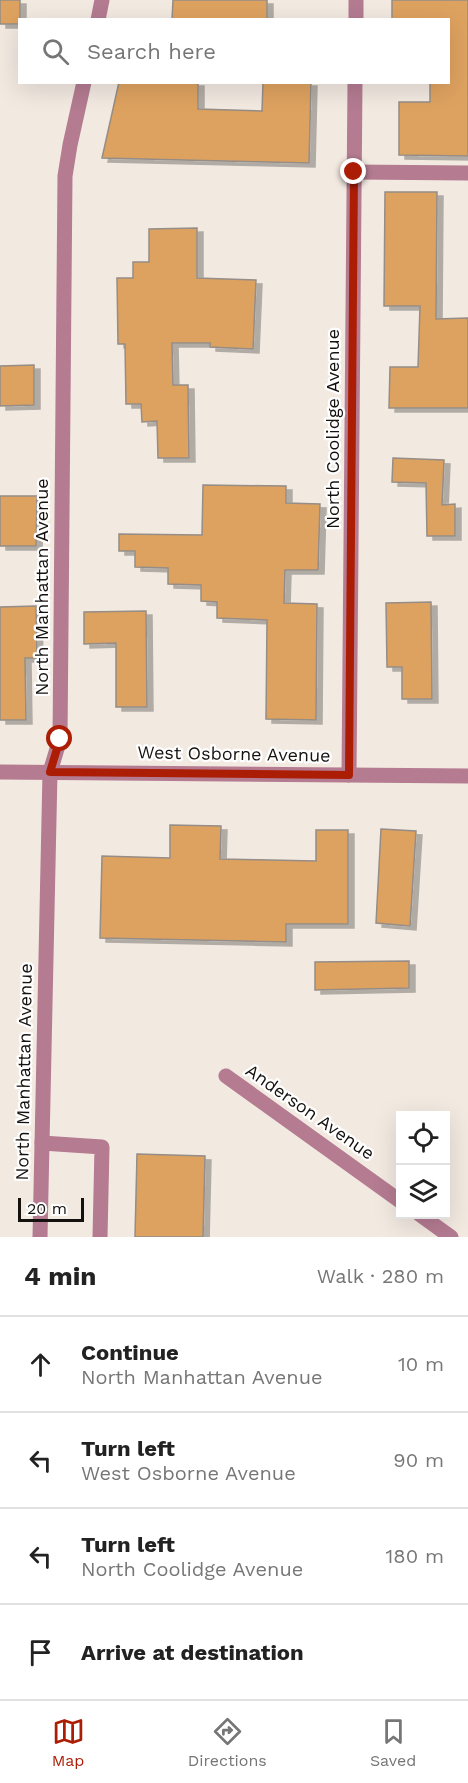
<!DOCTYPE html>
<meta charset="utf-8">
<style>
body{margin:0;font-family:"Work Sans",sans-serif;background:#f6f6f6;color:#222}
.controls{position:absolute;right:18px;bottom:18px;display:grid;overflow:hidden;border-radius:0px;box-shadow:0 6px 24px #0002}
.controls button{width:54px;height:54px;display:grid;place-items:center;padding:0;border:0;border-bottom:2px solid #e0e0e0;background:#fff;color:#222;font:30px sans-serif}
.scale{position:absolute;left:18px;bottom:15px;width:66px;box-sizing:border-box;padding-left:6px;border:3px solid #14110e;border-top:0;font-size:16px;line-height:21px;white-space:nowrap;color:#14110e;-webkit-text-stroke:4px #fff;paint-order:stroke}
.stop{position:absolute;width:18px;height:18px;margin:-14px;border:4px solid #ac1d06;border-radius:50%;background:#fff}
.stop.end{background:#ac1d06;border-color:#fff;box-shadow:0 2px 6px #0008}
.list{margin:0;padding:0;list-style:none}
h2{display:flex;justify-content:space-between;align-items:center;height:78px;margin:0;padding:0 24px;font-size:26px}
h2 small{font-size:20px;font-weight:400;color:#767676}
.list li{display:grid;grid-template-columns:39px 1fr auto;gap:18px;align-items:center;box-sizing:border-box;height:96px;padding:0 24px;border-top:2px solid #e0e0e0}
.list b{display:block;font-size:22px;white-space:nowrap}
.list p{margin:0;font-size:20px;white-space:nowrap;color:#767676}
.list em{font-size:20px;font-style:normal;color:#767676}
.icon{flex:none;width:33px;height:33px;fill:none;stroke:currentColor;stroke-width:2;stroke-linecap:round;stroke-linejoin:round}
.map{position:relative;flex:none;width:468px;height:1237px;overflow:hidden}
.search{position:absolute;background:#fff;box-shadow:0 6px 24px #0002;left:18px;right:18px;top:18px;height:66px;display:flex;align-items:center;gap:15px;box-sizing:border-box;padding:0 21px;border-radius:0px;color:#767676;font-size:22px}
.sheet{height:462px;background:#fff}
nav{display:flex;justify-content:space-around;align-items:center;box-sizing:border-box;height:84px;border-top:2px solid #e0e0e0;background:#fff;font-size:16px;color:#767676}
nav a{display:grid;justify-items:center;gap:3px}
nav .on{color:#ac1d06}
.map>svg:first-child{display:block}
.building{fill:#dea260;stroke:#958d86;stroke-width:1.5;filter:url(#shadow)}
.lines{fill:none;stroke-linecap:round;stroke-linejoin:round}
.minor{stroke:#b47b91;stroke-width:15}
.route{stroke:#ac1d06;stroke-width:8}
.labels{text-anchor:middle;stroke-width:4.5;stroke-linejoin:round;paint-order:stroke}
.street-label{font-size:18px;fill:#14110e;stroke:#fff}
</style>
<div class="map">
<svg width="468" height="1237" viewBox="0 0 468 1237">
<defs>
<filter id="shadow"><feDropShadow dx="6" dy="4" stdDeviation="0" flood-color="#0004"/></filter>
</defs>
<rect width="100%" height="100%" fill="#f2e9e1"/>
<g class="building">
<rect x="0" y="0" width="20" height="24"/>
<polygon points="173,0 267,0 267,20 172,20"/>
<polygon points="392,0 468,0 468,156 399,155 399,102 430,102 430,82 448,82 448,20 392,20"/>
<polygon points="119,82 198,82 198,109 262,111 263,82 311,82 309,163 102,158"/>
<polygon points="385,192 437,192 436,319 468,318 468,408 389,408 390,367 418,367 420,306 384,306"/>
<polygon points="197,228 197,278 256,280 253,349 210,347 210,343 172,343 173,385 188,385 189,458 158,458 157,421 142,422 141,404 126,404 125,344 118,344 117,278 133,278 133,262 149,262 149,229"/>
<polygon points="34,365 34,405 0,406 0,366"/>
<polygon points="393,458 444,460 442,505 455,504 455,536 427,536 426,483 392,482"/>
<polygon points="203,485 286,486 286,503 320,504 318,570 285,570 284,603 317,604 316,720 266,719 267,620 217,618 217,602 201,601 201,585 168,584 168,568 135,567 135,551 119,551 119,534 202,535"/>
<polygon points="0,496 37,496 36,546 0,546"/>
<polygon points="431,602 432,699 402,699 402,667 387,667 386,603"/>
<polygon points="36,606 37,658 25,658 26,720 0,720 0,607"/>
<polygon points="146,611 147,707 116,707 116,643 84,644 84,612"/>
<polygon points="170,825 221,826 220,859 316,861 316,830 348,830 348,924 286,924 286,942 100,938 102,856 170,858"/>
<polygon points="381,829 416,831 410,926 376,923"/>
<polygon points="409,961 409,988 315,990 315,962"/>
<polygon points="137,1154 205,1156 203,1237 135,1237"/>
</g>
<g class="lines">
<g class="minor">
<polyline points="98,20 102,0"/>
<polyline points="356,20 356,0"/>
<polyline points="354,172 468,173"/>
<polyline points="0,772 468,776"/>
<polyline points="349,775 355,82"/>
<polyline points="226,1076 400,1201"/>
<polyline points="42,1143 102,1147 100,1237"/>
<polyline points="419,1214 451,1237"/>
<polyline points="40,1237 50,772 60,739 65,176 70,145 84,82"/>
</g>
</g>
<g class="lines">
<polyline class="route" points="60,739 50,772 349,775 354,172"/>
</g>
<g class="labels">
<g class="street-label">
<text transform="translate(333 429) rotate(-90)" y="6">North Coolidge Avenue</text>
<text transform="translate(42 587) rotate(-90)" y="6">North Manhattan Avenue</text>
<text transform="translate(234 754) rotate(1)" y="6">West Osborne Avenue</text>
<text transform="translate(24 1072) rotate(-89)" y="6">North Manhattan Avenue</text>
<text transform="translate(310 1112) rotate(35)" y="6">Anderson Avenue</text>
</g>
</g>
</svg>
<div class="controls">
<button><svg class="icon" aria-label="locate" viewBox="0 0 24 24"><circle cx="12" cy="12" r="6"/><path d="M12 2v4M12 18v4M2 12h4M18 12h4"/></svg></button>
<button><svg class="icon" aria-label="layers" viewBox="0 0 24 24"><path d="M12 4l9 5-9 5-9-5zM3 14l9 5 9-5"/></svg></button>
</div>
<div class="scale">20 m</div>
<div class="stop" style="left:60px;top:739px"></div>
<div class="stop end" style="left:354px;top:172px"></div>
<div class="search"><svg class="icon" aria-label="search" viewBox="0 0 24 24"><circle cx="10" cy="10" r="6"/><path d="M15 15l6 6"/></svg>Search here</div>
</div>
<section class="sheet">
<h2>4 min<small>Walk · 280 m</small></h2>
<ul class="list">
<li><svg class="icon" aria-label="ahead" viewBox="0 0 24 24"><path d="M12 20V5M6 11l6-6 6 6"/></svg><div><b>Continue</b><p>North Manhattan Avenue</p></div><em>10 m</em></li>
<li><svg class="icon" aria-label="left" viewBox="0 0 24 24"><path d="M17 20v-9H6M10 6l-5 5 5 5"/></svg><div><b>Turn left</b><p>West Osborne Avenue</p></div><em>90 m</em></li>
<li><svg class="icon" aria-label="left" viewBox="0 0 24 24"><path d="M17 20v-9H6M10 6l-5 5 5 5"/></svg><div><b>Turn left</b><p>North Coolidge Avenue</p></div><em>180 m</em></li>
<li><svg class="icon" aria-label="arrive" viewBox="0 0 24 24"><path d="M6 21V4h12l-3 4 3 4H6"/></svg><div><b>Arrive at destination</b></div></li>
</ul>
</section>
<nav>
<a class="on"><svg class="icon" aria-label="map" viewBox="0 0 24 24"><path d="M3 6l6-2 6 2 6-2v14l-6 2-6-2-6 2zM9 4v14M15 6v14"/></svg>Map</a>
<a><svg class="icon" aria-label="directions" viewBox="0 0 24 24"><path d="M12 3l9 9-9 9-9-9zM9 14v-3h6M13 9l2 2-2 2"/></svg>Directions</a>
<a><svg class="icon" aria-label="saved" viewBox="0 0 24 24"><path d="M7 4h10v16l-5-4-5 4z"/></svg>Saved</a>
</nav>
